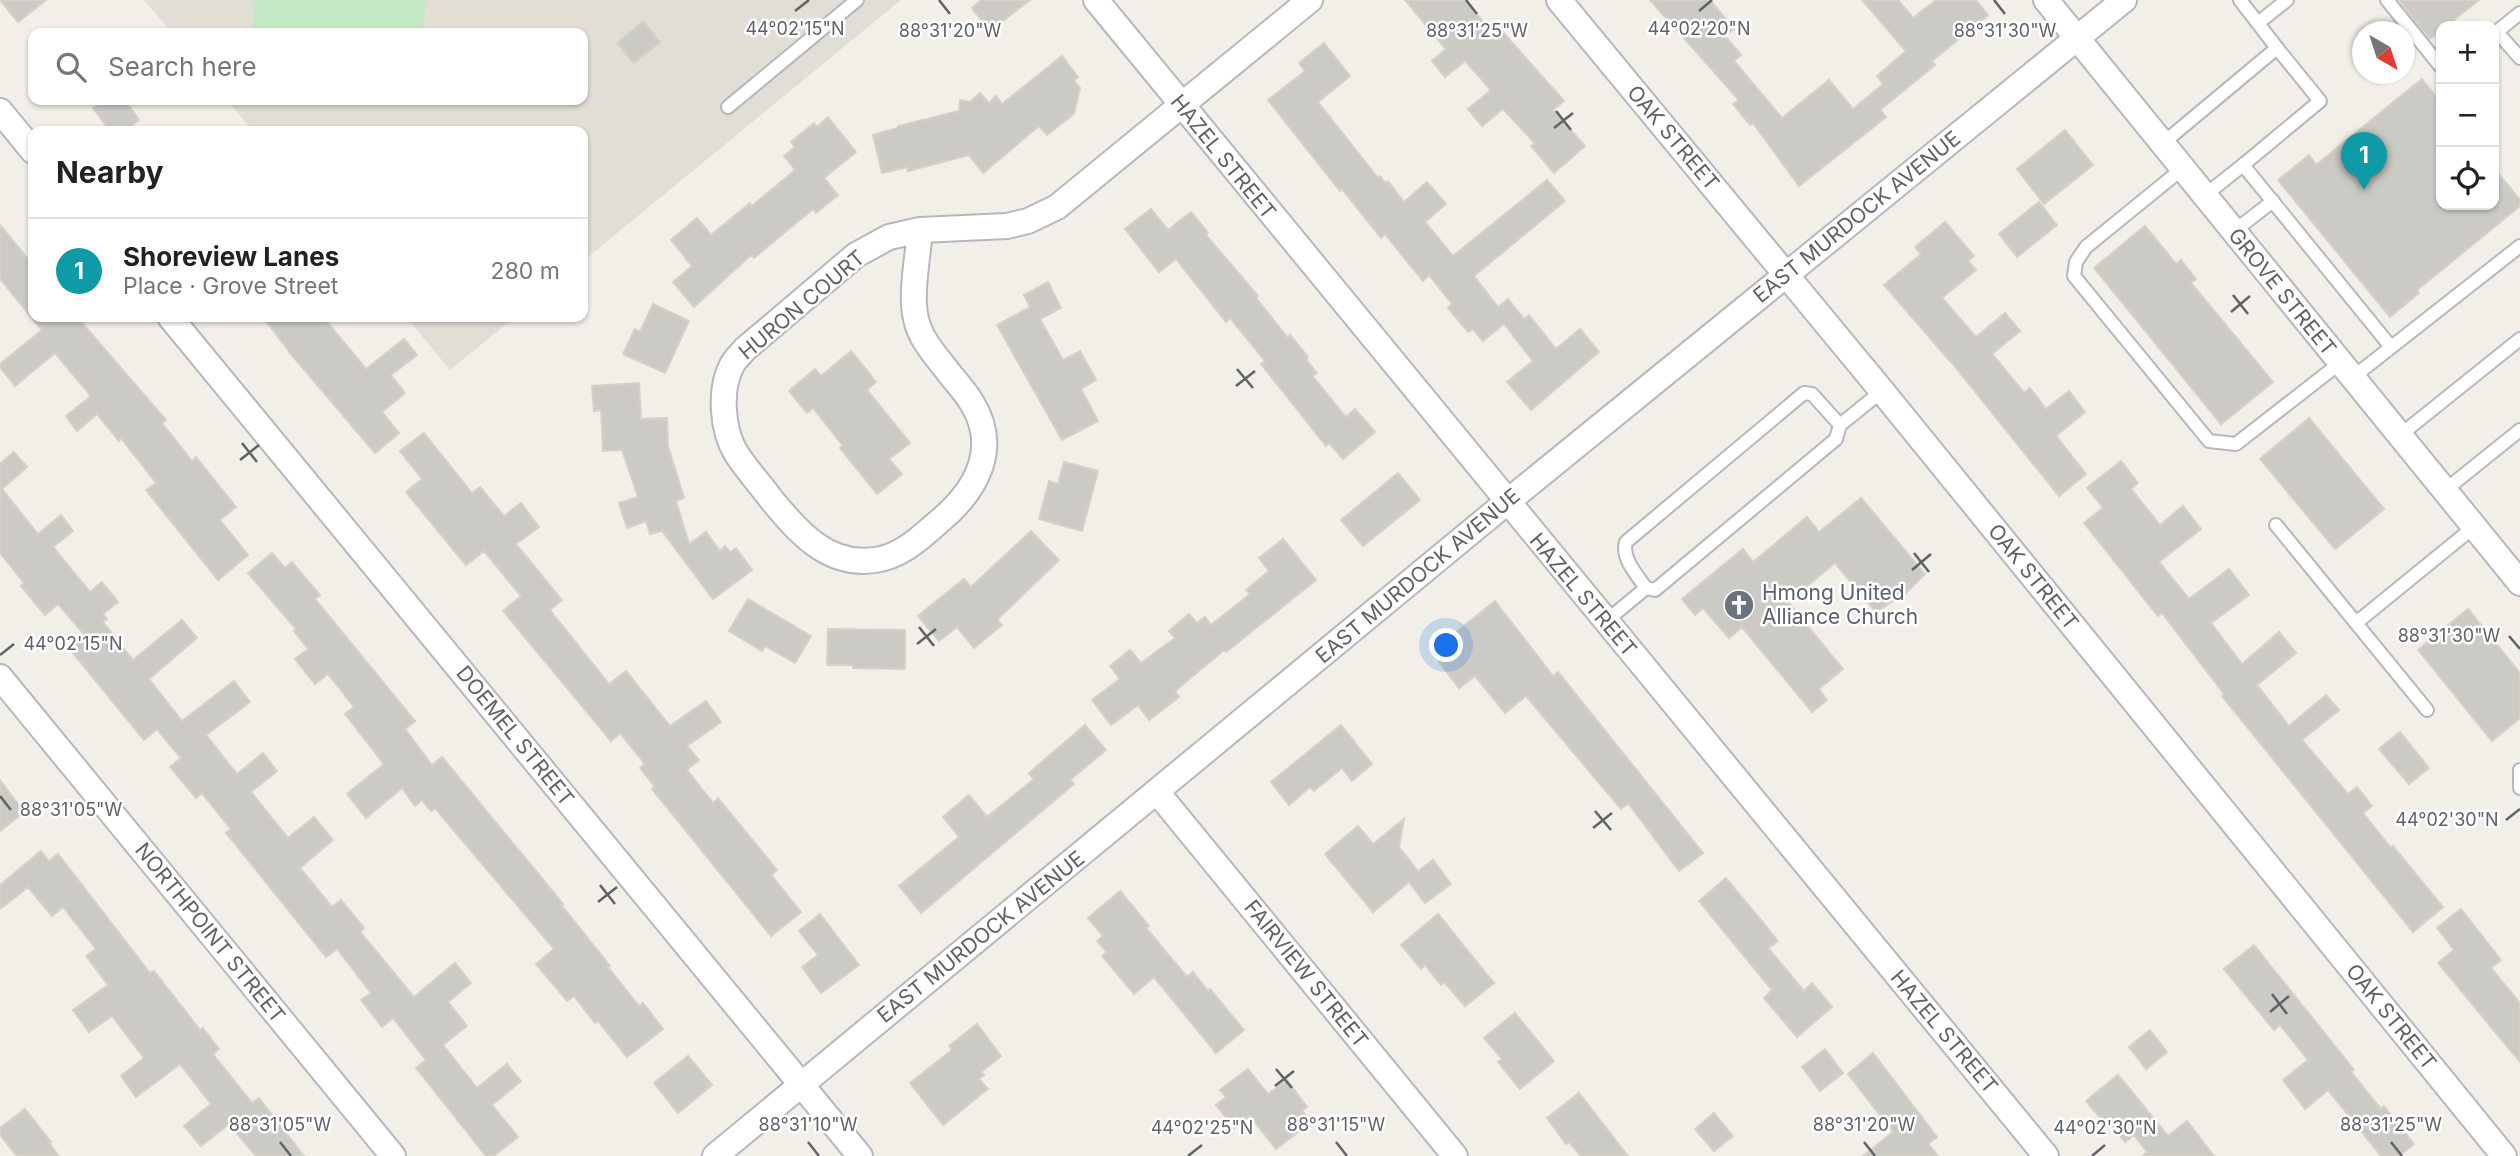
<!DOCTYPE html>
<meta charset="utf-8">
<style>
body{margin:0;font-family:Inter,sans-serif;background:#f6f6f6;color:#222}
.controls{position:absolute;right:21px;top:21px;display:grid;overflow:hidden;border-radius:14px;box-shadow:0 2px 5px #0004}
.controls button{width:63px;height:63px;display:grid;place-items:center;padding:0;border:0;border-bottom:2px solid #e0e0e0;background:#fff;color:#222;font:35px sans-serif}
.compass{position:absolute;left:2352px;top:21px;width:63px;height:63px;border-radius:50%;background:#fff;box-shadow:0 2px 5px #0004;rotate:141deg}
.you{position:absolute;left:1447px;top:646px;width:24px;height:24px;margin:-18px;border:5px solid #fff;border-radius:50%;background:#1a73e8;box-shadow:0 0 0 10px #1a73e833}
.badge{display:grid;place-items:center;width:46px;height:46px;border-radius:50%;background:#0f766e;color:#fff;font-size:23px;font-weight:700}
.pin{position:absolute;translate:-50% -58px;filter:drop-shadow(0 2px 4px #0008)}
.pin::after{content:'';position:absolute;top:37px;width:24px;height:21px;background:inherit;clip-path:polygon(0 0,100% 0,50% 100%)}
.list{margin:0;padding:0;list-style:none}
h2{display:flex;justify-content:space-between;align-items:center;height:91px;margin:0;padding:0 28px;font-size:30px}
h2 small{font-size:23px;font-weight:400;color:#767676}
.list li{display:grid;grid-template-columns:46px 1fr auto;gap:21px;align-items:center;box-sizing:border-box;height:105px;padding:0 28px;border-top:2px solid #e0e0e0}
.list b{display:block;font-size:26px;white-space:nowrap}
.list p{margin:0;font-size:23px;white-space:nowrap;color:#767676}
.list em{font-size:23px;font-style:normal;color:#767676}
.icon{flex:none;width:38px;height:38px;fill:none;stroke:currentColor;stroke-width:2;stroke-linecap:round;stroke-linejoin:round}
.map{position:relative;flex:none;width:2520px;height:1156px;overflow:hidden}
.search{position:absolute;background:#fff;box-shadow:0 2px 5px #0004;left:28px;top:28px;width:560px;height:77px;display:flex;align-items:center;gap:18px;box-sizing:border-box;padding:0 24px;border-radius:14px;color:#767676;font-size:26px}
.panel{position:absolute;background:#fff;box-shadow:0 2px 5px #0004;left:28px;top:126px;width:560px;height:196px;border-radius:14px}
.map>svg:first-child{display:block}
.education{fill:#e1ded6}
.green{fill:#c5e8c5}
.building{fill:#cccac5;stroke:#d6d1c6;stroke-width:2}
.lines{fill:none;stroke-linecap:round;stroke-linejoin:round}
.service-casing{stroke:#b5b8bc;stroke-width:16}
.minor-casing{stroke:#b5b8bc;stroke-width:28}
.service{stroke:#fff;stroke-width:12}
.minor{stroke:#fff;stroke-width:24}
.ticks{fill:none;stroke:#5f6368;stroke-width:2.5}
.labels{text-anchor:middle;stroke-width:5;stroke-linejoin:round;paint-order:stroke}
.street-label{font-size:21px;fill:#5f6368;stroke:#fff}
.worship-label{font-size:21px;fill:#5b616d;stroke:#fff;text-anchor:start}
.ticks-label{font-size:18px;text-anchor:middle;fill:#5f6368;stroke:#fff;stroke-width:5;stroke-linejoin:round;paint-order:stroke}
</style>
<div class="map">
<svg width="2520" height="1156" viewBox="0 0 2520 1156">
<rect width="100%" height="100%" fill="#f1efe8"/>
<g class="education">
<polygon points="144,0 901,0 583,261 583,131 253,131 227,100 583,100 583,33 172,33"/>
<polygon points="406,317 515,317 450,370"/>
</g>
<polygon class="green" points="255,0 426,0 423,33 252,33"/>
<g class="building">
<polygon points="0,0 46,0 18,22"/>
<polygon points="981,0 1030,0 990,31 972,8"/>
<polygon points="1405,0 1465,0 1495,36 1501,30 1564,101 1553,110 1585,146 1554,173 1531,146 1535,143 1503,109 1482,126 1468,109 1491,90 1465,61 1445,77 1432,61 1446,49"/>
<polygon points="1650,0 1710,0 1734,29 1725,36 1741,55 1734,61 1782,118 1829,80 1853,109 1883,84 1877,76 1906,51 1862,0 1898,0 1913,18 1936,0 1976,0 1988,15 1932,61 1935,65 1880,110 1886,117 1799,186 1753,123 1750,125 1733,104 1739,100"/>
<polygon points="2399,0 2479,0 2446,26 2441,26 2441,30 2430,39"/>
<polygon points="643,21 660,42 634,63 617,43"/>
<polygon points="1324,43 1350,76 1318,102 1378,178 1380,176 1385,183 1388,181 1404,202 1427,182 1446,204 1425,222 1453,256 1547,180 1565,201 1474,276 1498,307 1508,299 1524,319 1529,315 1556,349 1580,329 1599,352 1531,410 1507,382 1533,361 1504,324 1483,341 1473,329 1468,332 1448,308 1452,304 1429,275 1423,281 1385,234 1381,238 1342,189 1340,191 1268,100 1305,71 1299,63"/>
<polygon points="1062,56 1078,77 1074,80 1080,88 1074,114 1047,135 1039,126 983,173 969,155 908,171 907,167 882,173 873,135 898,128 898,126 959,111 960,100 970,102 980,93 989,103 996,96 1002,104"/>
<polygon points="2422,79 2441,103 2441,205 2494,205 2494,168 2520,200 2520,206 2417,290 2419,293 2390,317 2278,180 2309,155 2316,165"/>
<polygon points="105,100 125,100 139,120 124,131 110,131 93,108"/>
<polygon points="828,117 856,152 824,178 838,195 816,213 813,209 754,258 751,255 694,307 673,282 692,266 671,240 697,218 711,235 750,203 752,206 795,170 784,156 795,147 791,142 814,123 817,127"/>
<polygon points="2065,130 2093,165 2044,204 2017,169"/>
<polygon points="2039,202 2057,225 2017,257 1999,234"/>
<polygon points="1151,209 1168,230 1191,212 1208,233 1206,235 1258,296 1256,298 1288,338 1290,335 1308,357 1306,359 1317,373 1312,376 1346,417 1355,409 1375,432 1343,459 1329,443 1326,446 1261,364 1265,361 1230,318 1226,322 1176,259 1159,272 1125,229"/>
<polygon points="1945,222 1974,256 1968,261 1976,270 1942,298 1976,337 2005,313 2020,331 1992,354 2024,393 2030,388 2046,409 2069,391 2085,412 2056,436 2086,474 2059,496 1957,369 1884,285 1921,254 1915,247"/>
<polygon points="0,225 33,265 33,317 77,317 166,420 162,423 192,461 196,457 236,507 220,520 248,555 218,580 146,490 156,483 121,438 119,441 97,414 77,431 66,416 91,396 55,353 15,386 0,367 0,364 42,330 0,279"/>
<polygon points="2145,226 2176,264 2181,260 2196,279 2191,283 2273,382 2221,424 2094,268"/>
<polygon points="1048,282 1061,308 1040,319 1063,360 1080,351 1096,380 1081,389 1098,421 1062,440 997,325 1030,307 1024,295"/>
<polygon points="653,304 689,321 665,373 623,354 635,329 640,332"/>
<polygon points="263,317 323,317 366,369 404,339 417,355 391,375 405,393 382,412 399,433 375,453 291,354"/>
<polygon points="851,351 876,382 867,390 910,443 889,459 902,474 877,494 840,448 843,446 813,408 807,413 789,391 815,369 821,376"/>
<polygon points="639,383 641,419 667,418 668,446 684,498 676,501 689,544 706,532 720,551 725,546 730,552 736,548 752,570 713,599 662,531 650,534 646,521 627,528 619,503 638,497 622,450 603,451 601,410 594,411 592,386"/>
<polygon points="2309,418 2384,509 2335,549 2260,459"/>
<polygon points="424,433 472,493 480,487 504,516 521,503 539,527 516,544 562,600 550,610 609,684 626,671 670,726 706,701 721,722 687,746 699,760 687,770 713,803 718,798 777,870 771,875 801,912 771,936 652,789 655,787 640,768 645,764 620,733 611,741 503,611 521,596 484,551 466,565 406,492 422,479 400,451"/>
<polygon points="14,452 27,467 2,489 38,534 61,515 73,531 53,547 90,592 102,582 118,602 103,614 107,619 103,622 133,660 182,620 197,638 149,679 182,721 234,681 250,702 206,735 237,774 263,753 277,771 251,792 288,838 314,817 333,840 300,868 332,907 341,900 364,928 360,932 414,997 455,963 471,983 448,1002 467,1026 443,1045 477,1088 507,1064 521,1081 492,1105 518,1137 494,1156 486,1156 416,1068 426,1060 393,1018 382,1027 361,1000 371,993 337,949 326,957 226,833 231,829 202,793 196,798 170,767 181,758 157,729 144,740 67,646 83,633 58,604 45,615 21,586 24,583 0,553 0,464"/>
<polygon points="2121,461 2138,483 2131,489 2160,525 2183,506 2201,529 2159,562 2189,599 2229,569 2249,595 2211,623 2242,664 2279,632 2296,653 2257,685 2289,726 2326,695 2339,710 2302,740 2348,794 2357,787 2372,806 2363,813 2391,848 2393,846 2443,907 2413,932 2222,696 2224,694 2162,613 2158,616 2084,523 2103,508 2087,488"/>
<polygon points="1064,462 1098,471 1082,531 1039,519 1049,481 1058,484"/>
<polygon points="1398,473 1420,500 1363,546 1341,520"/>
<polygon points="1861,498 1925,574 1898,601 1896,599 1876,612 1835,563 1788,602 1843,669 1819,689 1827,700 1812,712 1742,627 1729,638 1703,608 1695,615 1682,599 1743,549 1753,562 1807,517 1819,532"/>
<polygon points="1031,531 1059,560 997,620 1002,625 974,648 957,627 939,641 918,616 964,579 971,587"/>
<polygon points="1283,539 1316,580 1226,652 1224,650 1175,691 1179,697 1149,720 1138,705 1111,725 1092,700 1120,679 1110,666 1130,650 1141,663 1175,638 1169,631 1189,614 1197,623 1205,617 1211,625 1250,594 1246,590 1269,571 1259,558"/>
<polygon points="272,553 285,568 292,562 320,595 315,599 415,721 405,729 432,765 442,757 563,904 561,905 610,966 608,967 639,1006 643,1003 663,1029 627,1057 598,1021 595,1023 574,996 567,1001 536,964 554,949 435,808 431,811 422,800 415,806 402,788 366,818 347,794 384,764 345,714 354,707 328,674 315,684 295,659 308,649 294,631 296,629 248,573"/>
<polygon points="748,599 811,636 795,663 765,646 762,651 729,631"/>
<polygon points="1495,601 1553,676 1558,672 1703,853 1679,871 1628,803 1621,809 1526,696 1505,713 1475,676 1459,688 1439,662 1462,644 1454,634"/>
<polygon points="2468,609 2520,673 2520,718 2492,741 2418,650"/>
<polygon points="828,629 905,630 905,669 853,668 853,665 827,665"/>
<polygon points="1085,725 1106,750 1070,780 1074,784 921,913 899,886 959,837 943,817 969,795 987,817 1034,779 1029,773"/>
<polygon points="1341,725 1372,764 1352,781 1342,768 1314,791 1310,787 1289,805 1271,782"/>
<polygon points="2400,732 2429,768 2409,784 2379,749"/>
<polygon points="0,780 24,812 0,831"/>
<polygon points="1404,819 1399,847 1418,871 1433,860 1451,884 1425,903 1409,882 1373,912 1325,854 1358,826 1373,844"/>
<polygon points="41,851 49,861 58,854 150,973 154,971 200,1030 203,1028 219,1049 213,1054 252,1103 259,1098 304,1156 256,1156 229,1124 201,1146 184,1126 211,1104 180,1064 136,1097 121,1076 144,1058 112,1016 89,1032 73,1010 108,985 86,956 96,949 63,907 52,916 28,887 0,909 0,885"/>
<polygon points="1726,878 1778,941 1768,948 1804,991 1812,983 1832,1007 1797,1037 1764,998 1772,990 1699,901"/>
<polygon points="1120,891 1149,926 1146,928 1187,977 1193,972 1208,991 1210,989 1244,1030 1216,1053 1154,977 1134,994 1102,956 1107,952 1097,941 1103,936 1088,918"/>
<polygon points="2461,909 2501,960 2491,968 2520,1003 2520,1062 2438,963 2454,950 2437,928"/>
<polygon points="820,914 859,965 821,993 802,967 818,955 799,931"/>
<polygon points="1438,914 1494,983 1465,1006 1444,982 1441,985 1425,965 1421,969 1401,945"/>
<polygon points="2254,945 2354,1070 2351,1072 2381,1109 2384,1106 2414,1144 2399,1156 2381,1156 2328,1090 2305,1109 2283,1080 2308,1060 2280,1025 2274,1030 2224,969"/>
<polygon points="1515,1013 1554,1061 1520,1089 1498,1062 1502,1059 1484,1038"/>
<polygon points="977,1024 1001,1056 981,1072 984,1075 979,1079 988,1089 943,1125 910,1083 952,1050 949,1046"/>
<polygon points="2150,1030 2167,1052 2146,1069 2129,1047"/>
<polygon points="1825,1049 1843,1073 1820,1091 1802,1067"/>
<polygon points="1873,1053 1937,1137 1928,1144 1938,1156 1863,1156 1893,1132 1848,1074"/>
<polygon points="688,1056 712,1085 678,1113 654,1083"/>
<polygon points="1248,1069 1268,1094 1287,1080 1307,1107 1302,1111 1311,1122 1276,1149 1250,1116 1234,1128 1216,1105 1226,1097 1220,1090"/>
<polygon points="2118,1075 2168,1136 2187,1121 2214,1156 2143,1156 2147,1152 2134,1135 2125,1142 2110,1123 2106,1125 2086,1101"/>
<polygon points="1579,1093 1628,1156 1581,1156 1569,1142 1566,1144 1547,1118"/>
<polygon points="25,1109 51,1142 49,1143 59,1156 17,1156 0,1135 0,1128"/>
<polygon points="1714,1113 1733,1136 1714,1151 1695,1129"/>
</g>
<g class="lines">
<g class="service-casing">
<g id="service">
<polyline points="2387,0 2441,67"/>
<polyline points="2258,23 2287,0"/>
<polyline points="2497,32 2520,58"/>
<polyline points="2494,34 2520,13"/>
<polyline points="2277,48 2320,101 2243,165 2391,347"/>
<polyline points="728,107 857,0"/>
<polyline points="2162,144 2277,48 2240,0"/>
<polyline points="2182,169 2086,247 2076,262 2074,276 2209,441 2236,444 2340,363"/>
<polyline points="2204,196 2243,165"/>
<polyline points="2233,232 2273,201"/>
<polyline points="2352,378 2520,246"/>
<path d="M1840,425L1812,394L1804,393L1626,542C1621,558 1637,575 1646,588L1655,590L1836,439L1840,425L1882,391"/>
<polyline points="2399,436 2520,339"/>
<polyline points="2444,491 2520,430"/>
<polyline points="2276,525 2427,710"/>
<polyline points="1605,622 1646,588"/>
<polyline points="2356,623 2474,527"/>
<polyline points="2520,770 2520,788"/>
</g>
</g>
<g class="minor-casing">
<g id="minor">
<polyline points="1096,0 2046,1156"/>
<polyline points="1559,0 1882,391 2504,1156"/>
<polyline points="2046,0 2520,583"/>
<polyline points="0,111 33,151"/>
<path d="M920,230C918,257 910,294 916,319C920,338 934,354 946,369C954,380 965,391 972,403C999,447 978,488 942,519C922,536 903,556 875,560C828,567 798,532 771,499C760,484 746,469 736,453C722,430 719,389 732,365C735,359 741,354 745,349L856,255L889,237L920,230L1007,226L1028,221L1057,207L1310,0"/>
<polyline points="170,317 860,1156"/>
<polyline points="0,677 393,1156"/>
<polyline points="1157,792 1455,1156"/>
<polyline points="715,1156 1507,502 2124,0"/>
</g>
</g>
<use href="#service" class="service"/>
<use href="#minor" class="minor"/>
</g>
<path class="ticks" d="M939,0L950,14M1466,0L1477,14M1994,0L2005,14M795,11L809,0M1699,11L1712,0M1556,111L1571,130M1554,128L1573,113M2233,295L2248,314M2231,312L2250,296M1237,369L1253,388M1236,386L1255,371M242,443L257,462M240,460L259,445M1914,553L1929,572M1912,570L1931,554M919,627L934,646M2509,636L2520,649M917,644L936,629M0,655L14,644M0,796L11,810M1595,811L1611,830M2506,820L2520,809M1593,828L1612,813M600,885L615,904M598,902L617,887M2272,994L2287,1014M2270,1012L2289,996M1276,1069L1292,1088M1275,1086L1294,1071M280,1142L291,1156M808,1142L819,1156M1336,1142L1347,1156M1864,1142L1875,1156M2391,1142L2402,1156M1188,1156L1202,1145M2092,1156L2105,1145"/>
<defs>
<g id="church-disc" transform="scale(1.575)"><circle r="9.5" fill="#6b7280" stroke="#fff"/><path d="M-1.2-6h2.4v3.5h3.3v2.4h-3.3V6h-2.4V-.1h-3.3v-2.4h3.3Z" fill="#fff"/></g>
</defs>
<g fill-rule="evenodd">
<use href="#church-disc" x="1739" y="605"/>
</g>
<g class="labels">
<g class="street-label">
<text transform="translate(1673 138) rotate(50)" y="7">OAK STREET</text>
<text transform="translate(1223 157) rotate(51)" y="7">HAZEL STREET</text>
<text transform="translate(1857 217) rotate(-39)" y="7">EAST MURDOCK AVENUE</text>
<text transform="translate(2282 292) rotate(51)" y="7">GROVE STREET</text>
<text transform="translate(802 305) rotate(-40)" y="7">HURON COURT</text>
<text transform="translate(1418 576) rotate(-40)" y="7">EAST MURDOCK AVENUE</text>
<text transform="translate(2033 577) rotate(51)" y="7">OAK STREET</text>
<text transform="translate(1583 595) rotate(50)" y="7">HAZEL STREET</text>
<text transform="translate(515 736) rotate(51)" y="7">DOEMEL STREET</text>
<text transform="translate(210 933) rotate(51)" y="7">NORTHPOINT STREET</text>
<text transform="translate(981 937) rotate(-39)" y="7">EAST MURDOCK AVENUE</text>
<text transform="translate(1306 974) rotate(51)" y="7">FAIRVIEW STREET</text>
<text transform="translate(2391 1017) rotate(51)" y="7">OAK STREET</text>
<text transform="translate(1944 1032) rotate(50)" y="7">HAZEL STREET</text>
</g>
<g class="worship-label">
<text x="1762" y="600">Hmong United<tspan x="1762" dy="24">Alliance Church</tspan></text>
</g>
</g>
<g class="ticks-label">
<text x="1699" y="35">44°02'20"N</text>
<text x="795" y="35">44°02'15"N</text>
<text x="2005" y="37">88°31'30"W</text>
<text x="950" y="37">88°31'20"W</text>
<text x="1477" y="37">88°31'25"W</text>
<text x="2449" y="642">88°31'30"W</text>
<text x="73" y="650">44°02'15"N</text>
<text x="71" y="816">88°31'05"W</text>
<text x="2447" y="826">44°02'30"N</text>
<text x="280" y="1131">88°31'05"W</text>
<text x="808" y="1131">88°31'10"W</text>
<text x="1336" y="1131">88°31'15"W</text>
<text x="1864" y="1131">88°31'20"W</text>
<text x="2391" y="1131">88°31'25"W</text>
<text x="1202" y="1134">44°02'25"N</text>
<text x="2105" y="1134">44°02'30"N</text>
</g>
</svg>
<div class="controls">
<button>+</button>
<button>−</button>
<button><svg class="icon" aria-label="locate" viewBox="0 0 24 24"><circle cx="12" cy="12" r="6"/><path d="M12 2v4M12 18v4M2 12h4M18 12h4"/></svg></button>
</div>
<svg class="compass" viewBox="-18 -18 36 36"><path d="M0-13l5 13h-10z" fill="#e53935"/><path d="M0 13l5-13h-10z" fill="#767676"/></svg>
<div class="you"></div>
<div class="pin badge" style="left:2364px;top:190px;background:#0f9aa8">1</div>
<div class="search"><svg class="icon" aria-label="search" viewBox="0 0 24 24"><circle cx="10" cy="10" r="6"/><path d="M15 15l6 6"/></svg>Search here</div>
<section class="panel">
<h2>Nearby<small></small></h2>
<ul class="list">
<li><span class="badge" style="background:#0f9aa8">1</span><div><b>Shoreview Lanes</b><p>Place · Grove Street</p></div><em>280 m</em></li>
</ul>
</section>
</div>
